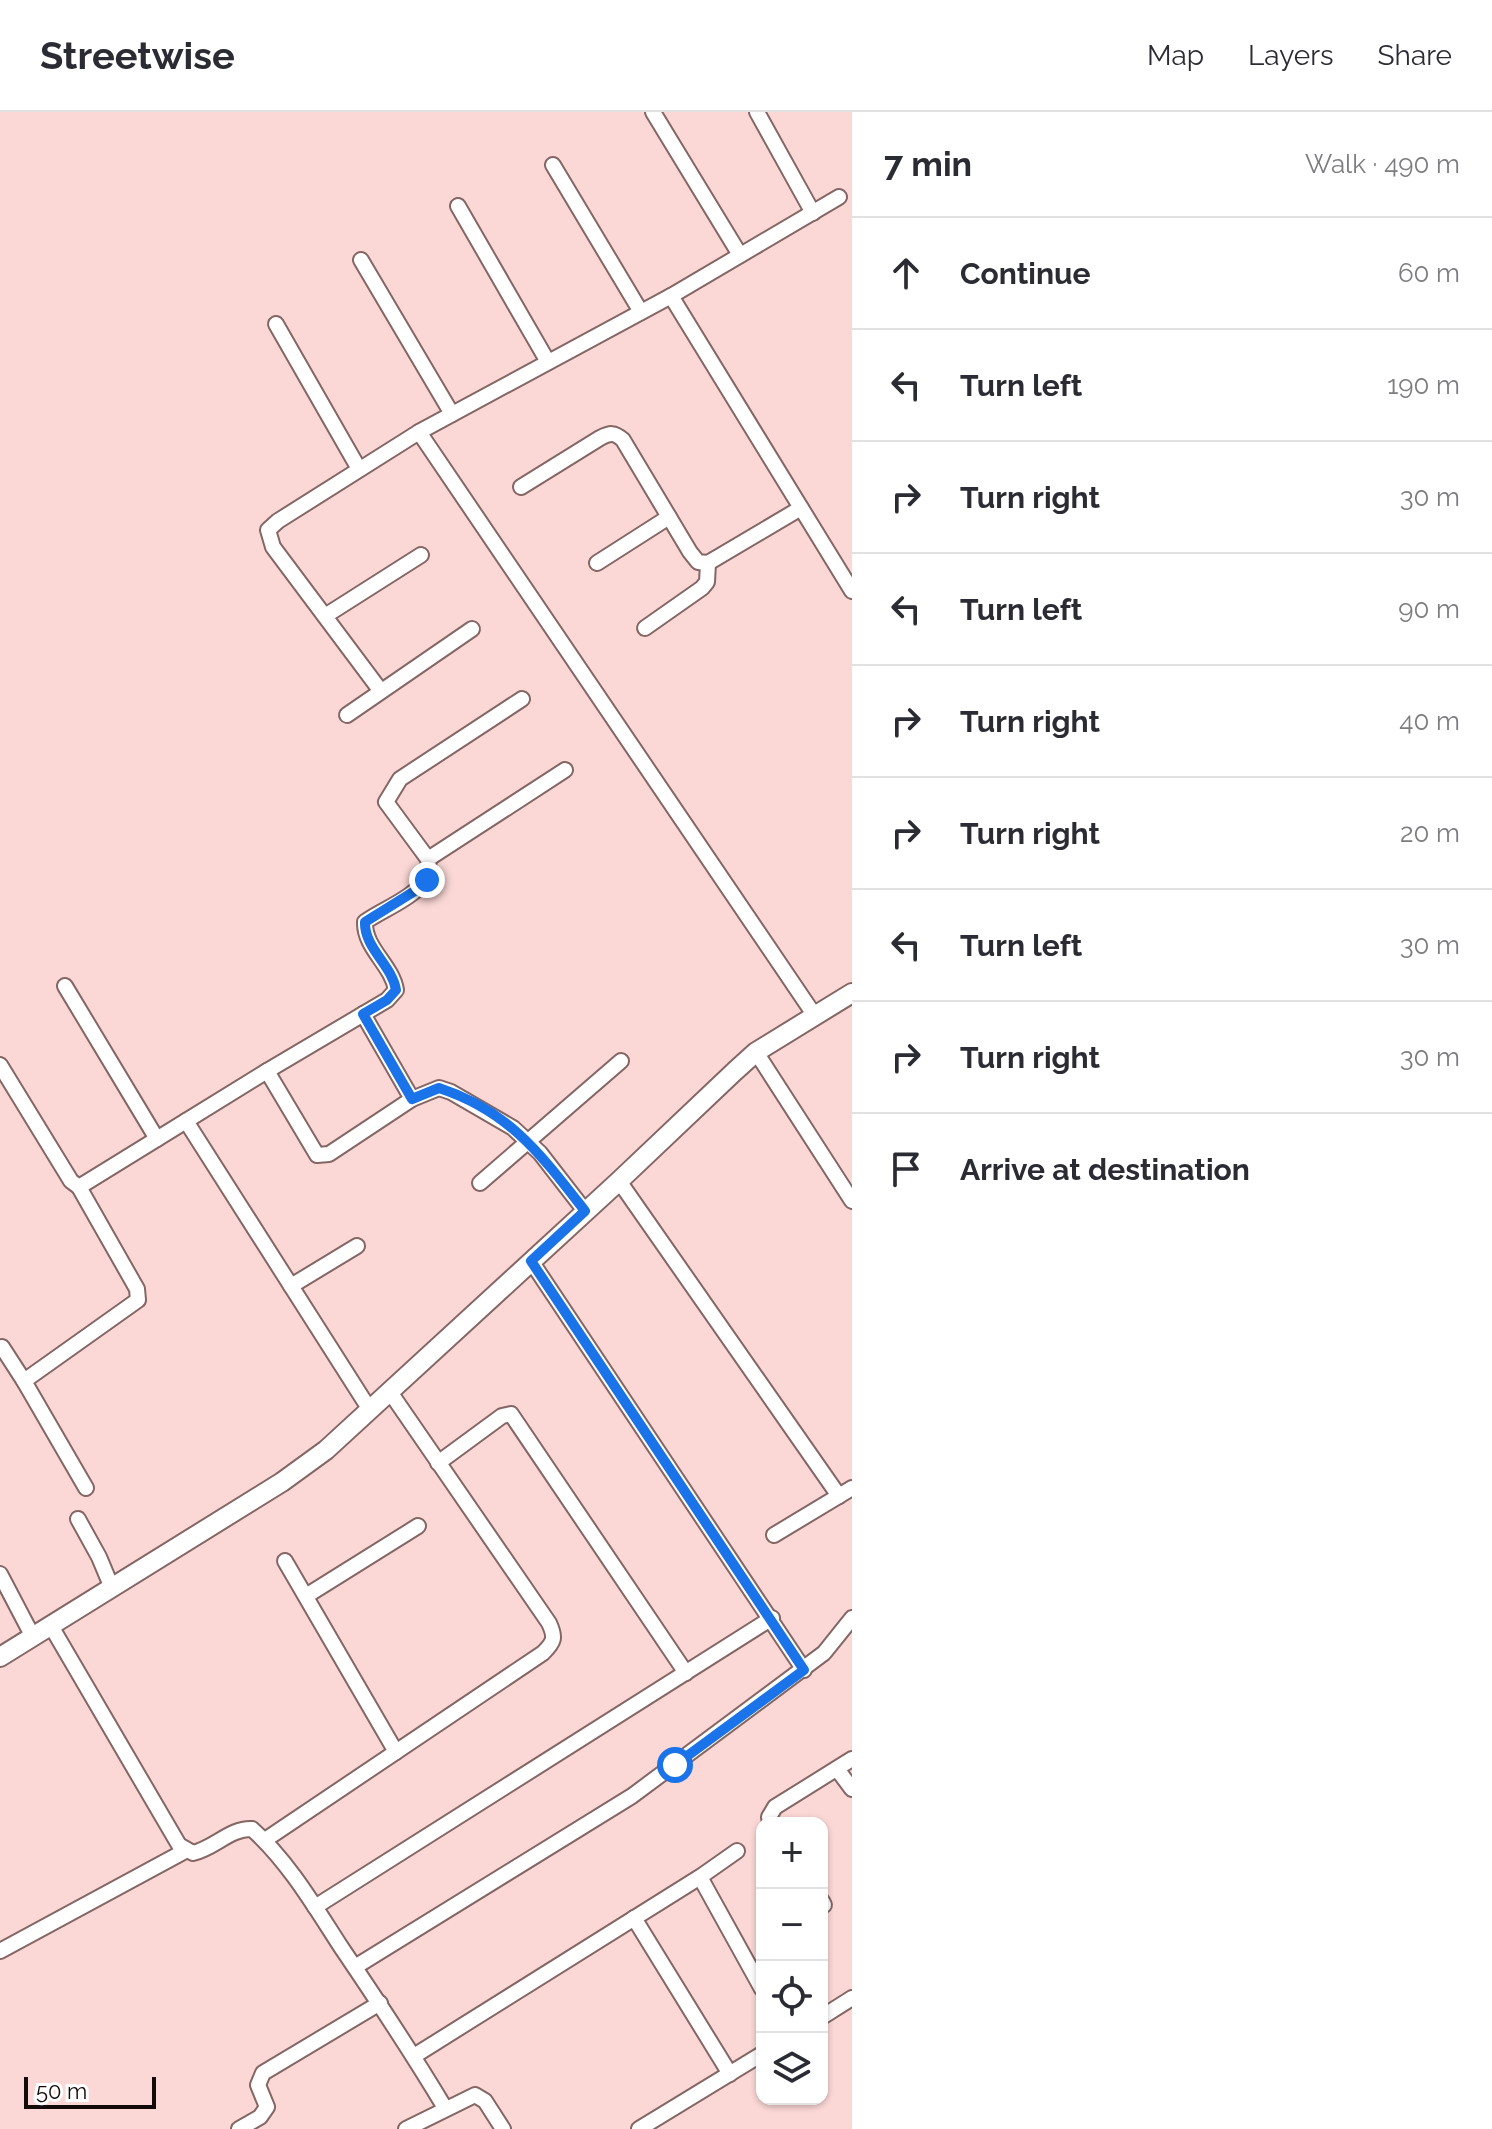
<!DOCTYPE html>
<meta charset="utf-8">
<style>
body{margin:0;font-family:Raleway,sans-serif;background:#f7f7f7;color:#2b2b33}
.controls{position:absolute;right:24px;bottom:24px;display:grid;overflow:hidden;border-radius:16px;box-shadow:0 2px 6px #0004}
.controls button{width:72px;height:72px;display:grid;place-items:center;padding:0;border:0;border-bottom:2px solid #e1e1e2;background:#fff;color:#2b2b33;font:40px sans-serif}
.scale{position:absolute;left:24px;bottom:20px;width:132px;box-sizing:border-box;padding-left:8px;border:4px solid #150a0a;border-top:0;font-size:22px;line-height:28px;white-space:nowrap;color:#150a0a;-webkit-text-stroke:6px #fff;paint-order:stroke}
.stop{position:absolute;width:24px;height:24px;margin:-18px;border:6px solid #1a73e8;border-radius:50%;background:#fff}
.stop.end{background:#1a73e8;border-color:#fff;box-shadow:0 2px 8px #0008}
.list{margin:0;padding:0;list-style:none}
h2{display:flex;justify-content:space-between;align-items:center;height:104px;margin:0;padding:0 32px;font-size:34px}
h2 small{font-size:26px;font-weight:400;color:#7c7c81}
.list li{display:grid;grid-template-columns:52px 1fr auto;gap:24px;align-items:center;box-sizing:border-box;height:112px;padding:0 32px;border-top:2px solid #e1e1e2}
.list b{display:block;font-size:30px;white-space:nowrap}
.list em{font-size:26px;font-style:normal;color:#7c7c81}
.icon{flex:none;width:44px;height:44px;fill:none;stroke:currentColor;stroke-width:2;stroke-linecap:round;stroke-linejoin:round}
.map{position:relative;flex:none;width:852px;height:2017px;overflow:hidden}
header{display:flex;align-items:center;gap:48px;box-sizing:border-box;height:112px;padding:0 40px;background:#fff;border-bottom:2px solid #e1e1e2}
header strong{font-size:38px}
nav{display:flex;gap:44px;margin-inline-start:auto;font-size:28px}
main{display:flex}
aside{flex:1;background:#fff}
.map>svg:first-child{display:block}
.lines{fill:none;stroke-linecap:round;stroke-linejoin:round}
.minor-casing{stroke:#846664;stroke-width:18}
.tertiary-casing{stroke:#846664;stroke-width:22}
.minor{stroke:#fff;stroke-width:14}
.tertiary{stroke:#fff;stroke-width:18}
.route{stroke:#1a73e8;stroke-width:10}
</style>
<header>
<strong>Streetwise</strong>
<nav><a>Map</a><a>Layers</a><a>Share</a></nav>
</header>
<main>
<div class="map">
<svg width="852" height="2017" viewBox="0 0 852 2017">
<rect width="100%" height="100%" fill="#fbd8d6"/>
<g class="lines">
<g class="minor-casing">
<g id="minor">
<polyline points="653,0 740,143"/>
<polyline points="757,0 813,101"/>
<polyline points="553,53 641,200"/>
<polyline points="458,94 548,250"/>
<polyline points="361,148 452,302"/>
<polyline points="671,184 852,479"/>
<polyline points="276,212 359,357"/>
<polyline points="419,320 815,904"/>
<path d="M521,375L600,326C610,321 614,320 623,328L690,440L698,450L708,451L801,396"/>
<polyline points="597,451 669,405"/>
<polyline points="325,504 421,443"/>
<polyline points="645,516 702,476 707,470 708,451"/>
<polyline points="380,578 273,435 268,418 278,409 419,320 671,184 839,85"/>
<path d="M522,587L400,667L386,690L428,747C434,781 388,793 365,810C364,836 392,853 396,878L387,888L267,959L317,1043L329,1042L412,987L439,976L451,980L513,1016L540,1041L585,1099"/>
<polyline points="347,603 472,517"/>
<polyline points="428,747 565,658"/>
<polyline points="65,874 157,1027"/>
<polyline points="363,902 412,987"/>
<polyline points="756,940 852,1089"/>
<polyline points="0,953 71,1069 79,1075 186,1009"/>
<polyline points="267,959 186,1009 370,1298"/>
<polyline points="619,1069 839,1384"/>
<polyline points="480,1071 621,949"/>
<polyline points="79,1075 137,1177 138,1188 24,1269 86,1376"/>
<polyline points="531,1149 804,1558"/>
<polyline points="291,1174 357,1134"/>
<polyline points="2,1235 24,1269"/>
<polyline points="438,1351 502,1304 511,1302 686,1561"/>
<polyline points="78,1407 99,1445 112,1476"/>
<polyline points="774,1423 852,1376"/>
<polyline points="285,1449 396,1640"/>
<polyline points="0,1462 33,1525"/>
<polyline points="306,1484 418,1414"/>
<path d="M51,1514L179,1733L193,1741C215,1736 230,1716 252,1717C288,1749 315,1795 341,1835C377,1888 412,1941 445,1996"/>
<polyline points="837,1657 852,1677"/>
<polyline points="770,1711 769,1705 775,1695 852,1647"/>
<path d="M265,1728L543,1541C554,1530 556,1526 549,1511L390,1280"/>
<polyline points="700,1765 762,1877"/>
<polyline points="822,1789 824,1793"/>
<polyline points="315,1795 772,1506"/>
<polyline points="634,1806 730,1962"/>
<polyline points="0,1839 185,1739"/>
<polyline points="355,1855 632,1684 824,1541 852,1506"/>
<polyline points="822,1905 852,1886"/>
<polyline points="414,1944 700,1765 737,1739"/>
<polyline points="239,2017 260,2005 267,1995 258,1973 263,1961 380,1891"/>
<polyline points="406,2017 475,1983 485,1989 503,2017"/>
<polyline points="639,2017 762,1942"/>
</g>
</g>
<g class="tertiary-casing">
<polyline id="tertiary" points="0,1545 282,1370 326,1338 619,1069 735,959 756,940 852,881"/>
</g>
<use href="#minor" class="minor"/>
<use href="#tertiary" class="tertiary"/>
</g>
<g class="lines">
<path class="route" d="M427,768L418,777L365,810C364,836 392,853 396,878L387,888L363,902L412,987L439,976C510,999 542,1044 585,1099L531,1149L804,1558L675,1653"/>
</g>
</svg>
<div class="controls">
<button>+</button>
<button>−</button>
<button><svg class="icon" aria-label="locate" viewBox="0 0 24 24"><circle cx="12" cy="12" r="6"/><path d="M12 2v4M12 18v4M2 12h4M18 12h4"/></svg></button>
<button><svg class="icon" aria-label="layers" viewBox="0 0 24 24"><path d="M12 4l9 5-9 5-9-5zM3 14l9 5 9-5"/></svg></button>
</div>
<div class="scale">50 m</div>
<div class="stop" style="left:675px;top:1653px"></div>
<div class="stop end" style="left:427px;top:768px"></div>
</div>
<aside>
<h2>7 min<small>Walk · 490 m</small></h2>
<ul class="list">
<li><svg class="icon" aria-label="ahead" viewBox="0 0 24 24"><path d="M12 20V5M6 11l6-6 6 6"/></svg><div><b>Continue</b></div><em>60 m</em></li>
<li><svg class="icon" aria-label="left" viewBox="0 0 24 24"><path d="M17 20v-9H6M10 6l-5 5 5 5"/></svg><div><b>Turn left</b></div><em>190 m</em></li>
<li><svg class="icon" aria-label="right" viewBox="0 0 24 24"><path d="M7 20v-9h11M14 6l5 5-5 5"/></svg><div><b>Turn right</b></div><em>30 m</em></li>
<li><svg class="icon" aria-label="left" viewBox="0 0 24 24"><path d="M17 20v-9H6M10 6l-5 5 5 5"/></svg><div><b>Turn left</b></div><em>90 m</em></li>
<li><svg class="icon" aria-label="right" viewBox="0 0 24 24"><path d="M7 20v-9h11M14 6l5 5-5 5"/></svg><div><b>Turn right</b></div><em>40 m</em></li>
<li><svg class="icon" aria-label="right" viewBox="0 0 24 24"><path d="M7 20v-9h11M14 6l5 5-5 5"/></svg><div><b>Turn right</b></div><em>20 m</em></li>
<li><svg class="icon" aria-label="left" viewBox="0 0 24 24"><path d="M17 20v-9H6M10 6l-5 5 5 5"/></svg><div><b>Turn left</b></div><em>30 m</em></li>
<li><svg class="icon" aria-label="right" viewBox="0 0 24 24"><path d="M7 20v-9h11M14 6l5 5-5 5"/></svg><div><b>Turn right</b></div><em>30 m</em></li>
<li><svg class="icon" aria-label="arrive" viewBox="0 0 24 24"><path d="M6 21V4h12l-3 4 3 4H6"/></svg><div><b>Arrive at destination</b></div></li>
</ul>
</aside>
</main>
